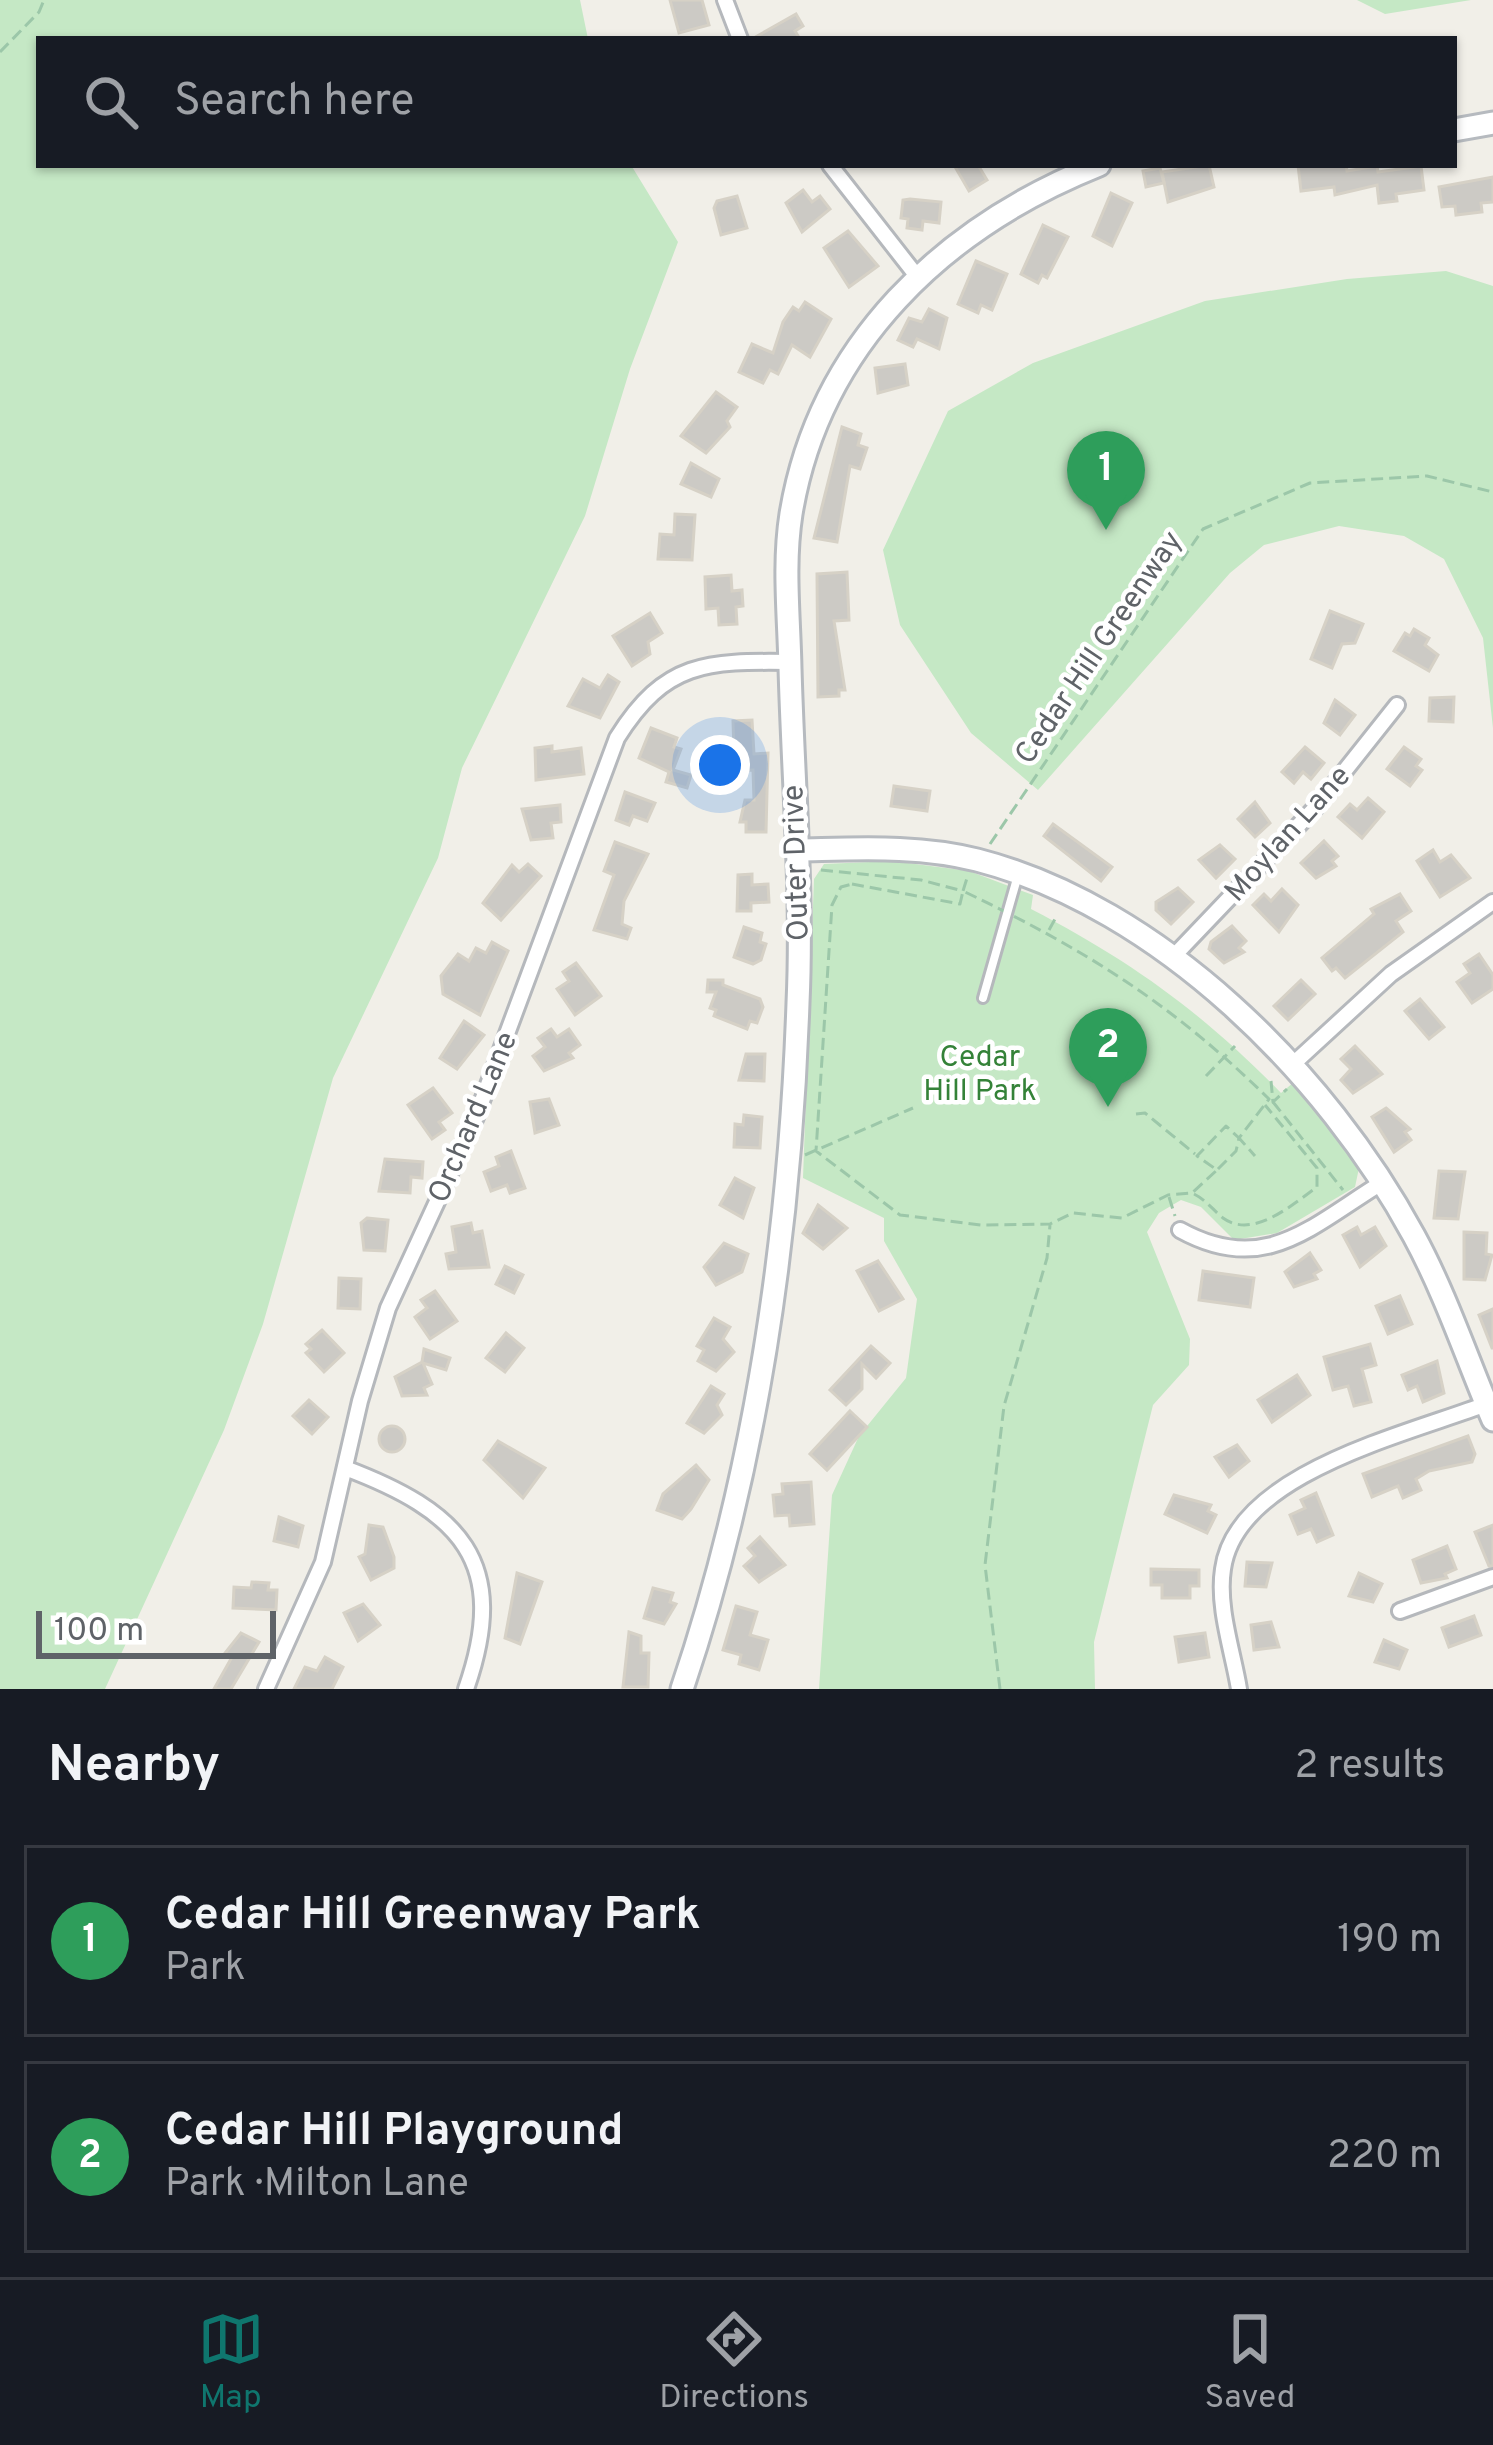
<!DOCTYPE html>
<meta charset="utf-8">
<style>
body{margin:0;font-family:Overpass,sans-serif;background:#242831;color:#f1f3f6}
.scale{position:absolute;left:36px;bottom:30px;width:240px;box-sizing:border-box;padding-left:12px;border:6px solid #5f6368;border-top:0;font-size:33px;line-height:42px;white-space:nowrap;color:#5f6368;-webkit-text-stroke:9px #fff;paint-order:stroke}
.you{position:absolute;left:720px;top:765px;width:42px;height:42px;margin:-30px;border:9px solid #fff;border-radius:50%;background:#1a73e8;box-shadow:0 0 0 18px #1a73e833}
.badge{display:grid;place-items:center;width:78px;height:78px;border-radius:50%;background:#0f766e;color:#fff;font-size:39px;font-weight:700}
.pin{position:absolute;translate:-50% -99px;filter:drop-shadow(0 3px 6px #0008)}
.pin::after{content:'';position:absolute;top:63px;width:42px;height:36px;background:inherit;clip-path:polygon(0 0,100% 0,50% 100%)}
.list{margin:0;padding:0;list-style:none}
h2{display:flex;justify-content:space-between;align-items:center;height:156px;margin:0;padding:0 48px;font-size:51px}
h2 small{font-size:39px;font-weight:400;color:#9ea1a6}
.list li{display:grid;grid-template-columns:78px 1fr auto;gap:36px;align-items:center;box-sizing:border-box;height:192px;margin:0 24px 24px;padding:0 24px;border:3px solid #363941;border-radius:0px}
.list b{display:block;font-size:45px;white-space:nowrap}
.list p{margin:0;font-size:39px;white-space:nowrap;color:#9ea1a6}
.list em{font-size:39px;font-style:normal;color:#9ea1a6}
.icon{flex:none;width:66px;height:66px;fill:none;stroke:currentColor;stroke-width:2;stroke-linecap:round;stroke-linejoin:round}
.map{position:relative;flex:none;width:1493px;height:1689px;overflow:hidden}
.search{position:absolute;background:#171b24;box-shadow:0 3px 9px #0004;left:36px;right:36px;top:36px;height:132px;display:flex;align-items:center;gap:30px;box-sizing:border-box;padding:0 42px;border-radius:0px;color:#9ea1a6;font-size:45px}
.sheet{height:588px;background:#171b24}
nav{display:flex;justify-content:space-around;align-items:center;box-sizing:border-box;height:168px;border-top:3px solid #363941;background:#171b24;font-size:33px;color:#9ea1a6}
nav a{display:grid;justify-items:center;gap:6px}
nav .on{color:#0f766e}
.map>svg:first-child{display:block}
.green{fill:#c5e8c5}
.building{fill:#cccac5;stroke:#d6d1c6;stroke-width:3}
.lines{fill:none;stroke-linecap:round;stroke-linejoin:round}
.lane-casing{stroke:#b5b8bc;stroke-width:14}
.street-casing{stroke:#b5b8bc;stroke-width:20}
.secondary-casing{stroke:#b6babf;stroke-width:27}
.path{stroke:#9cc7a9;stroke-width:3;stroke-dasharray:12 6;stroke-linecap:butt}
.lane{stroke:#fff;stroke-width:8}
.street{stroke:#fff;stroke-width:14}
.secondary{stroke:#fff;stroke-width:21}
.labels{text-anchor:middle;stroke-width:9;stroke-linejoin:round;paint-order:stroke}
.street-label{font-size:30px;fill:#5f6368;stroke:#fff}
.park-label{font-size:30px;fill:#348238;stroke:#fff}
</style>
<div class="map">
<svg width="1493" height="1689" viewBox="0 0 1493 1689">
<rect width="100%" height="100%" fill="#f1efe8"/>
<g class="green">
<polygon points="0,0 580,0 588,39 39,39 39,165 631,165 678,242 630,369 585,516 462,768 438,858 333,1078 263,1324 224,1430 105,1689 0,1689"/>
<polygon points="1357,0 1471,0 1385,14"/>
<polygon points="1446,271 1493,286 1493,728 1483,638 1444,559 1404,536 1339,526 1264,545 1230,573 1038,790 971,733 900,625 883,550 948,411 1033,363 1205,301 1347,279"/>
<path d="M892,861L969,871L1033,895L1031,909C1131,961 1202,1012 1281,1093L1294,1082L1359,1168L1355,1187L1277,1233L1234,1240L1201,1207L1181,1200L1159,1213L1147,1232L1190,1339L1189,1365L1153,1405L1094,1642L1095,1689H819L832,1495L859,1436L906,1378L917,1299L884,1241V1218L803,1178L814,879L824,864Z"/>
</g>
<g class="building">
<polygon points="670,0 702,0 709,25 679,33"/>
<polygon points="796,14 803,26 795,31 800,39 752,39"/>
<polygon points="954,165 978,165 987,180 969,191"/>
<polygon points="1209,165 1214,187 1168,202 1162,172"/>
<polygon points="1298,165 1346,165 1347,171 1377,166 1378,172 1421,166 1424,190 1396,194 1397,201 1379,203 1377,185 1335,195 1334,187 1301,191"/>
<polygon points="1160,168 1164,183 1146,187 1143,171"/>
<polygon points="1493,177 1493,202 1481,203 1482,212 1456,215 1455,206 1442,207 1439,187"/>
<polygon points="803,190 812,202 820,196 830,209 802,232 786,203"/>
<polygon points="1111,193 1132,203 1112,246 1093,236"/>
<polygon points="737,196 747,228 721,235 714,208 717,201"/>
<polygon points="910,199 941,202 939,223 923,221 922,230 907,228 908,219 901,218 903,200"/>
<polygon points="1043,225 1068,237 1047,278 1042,275 1038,283 1021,274"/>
<polygon points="848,231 878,266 849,287 824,248"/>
<polygon points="976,261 1007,274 992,310 981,305 978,313 958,304"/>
<polygon points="805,302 831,319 810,357 792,345 778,374 770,370 763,383 739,372 752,344 773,353 783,322 793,307 799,311"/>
<polygon points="929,309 947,318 939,349 917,339 913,347 898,340 909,318 922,322"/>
<polygon points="905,364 908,385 878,393 875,368"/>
<polygon points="716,392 737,407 727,421 730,427 706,453 681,436"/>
<polygon points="842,427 861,434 858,445 867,448 860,469 850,466 837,542 814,538"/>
<polygon points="691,463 719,479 711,497 681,484"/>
<polygon points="675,514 695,515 692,560 658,559 660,534 674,535"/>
<polygon points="847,572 849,620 834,621 845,690 839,690 839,696 818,697 817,574"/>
<polygon points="731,575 732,591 742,590 743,606 736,607 737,624 719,625 718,608 706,609 705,577"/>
<polygon points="1330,611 1363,624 1355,643 1342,644 1332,668 1311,659"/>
<polygon points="650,613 662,633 648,642 650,654 632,666 613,636"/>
<polygon points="1414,629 1429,638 1425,645 1438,655 1429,671 1394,651 1405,633 1410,636"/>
<polygon points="608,675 619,682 600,718 568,706 583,679 600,688"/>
<polygon points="1454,697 1453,722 1429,721 1430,698"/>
<polygon points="1335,700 1355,715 1340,735 1324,723"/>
<polygon points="752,720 754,754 768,753 766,832 746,832 746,822 740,822 745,800 754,800 753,770 727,771 726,752 734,752 733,721"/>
<polygon points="651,728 677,738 674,747 681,749 673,770 691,775 687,788 666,782 669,772 639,758"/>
<polygon points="552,746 552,752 581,748 584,774 536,780 535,748"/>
<polygon points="1305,747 1324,763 1311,779 1303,772 1294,783 1282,772"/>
<polygon points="1404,747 1421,759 1416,766 1422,770 1410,786 1387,769"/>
<polygon points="894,786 930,791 927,811 891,806"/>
<polygon points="625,792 655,803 647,821 633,816 629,825 616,820"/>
<polygon points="1368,798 1384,812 1362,838 1338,817 1350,804 1357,810"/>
<polygon points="1255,802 1270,823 1255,837 1238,819"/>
<polygon points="560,805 561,822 551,823 553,838 531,840 522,809"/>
<polygon points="1053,824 1112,867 1101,881 1044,836"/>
<polygon points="1324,841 1338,856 1332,861 1336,866 1316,878 1301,863"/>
<polygon points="615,842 648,854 624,901 622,924 631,928 627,939 594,930 614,875 604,871"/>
<polygon points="1220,845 1235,859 1216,878 1199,860"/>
<polygon points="1433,850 1440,862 1451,855 1470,878 1440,897 1417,861"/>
<polygon points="528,864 541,876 501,920 483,903 512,865 519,872"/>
<polygon points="752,874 752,885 768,884 769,902 751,903 751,911 737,911 738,875"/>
<polygon points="1178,888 1193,902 1171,924 1156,910 1156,902"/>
<polygon points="1282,889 1298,905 1279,932 1253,905 1264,894 1271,901"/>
<polygon points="1400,894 1411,911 1396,921 1403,932 1345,978 1336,968 1332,971 1322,958 1374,914 1371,909"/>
<polygon points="1232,926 1246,941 1239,948 1244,952 1224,963 1209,949 1211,942"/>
<polygon points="744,927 762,933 760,942 766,944 761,960 753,964 734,957"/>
<polygon points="492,942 508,951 480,1015 443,994 441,976 458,954 469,961 476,948 486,953"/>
<polygon points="1479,954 1493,975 1493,989 1472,1003 1457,982 1470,973 1464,964"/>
<polygon points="576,963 601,996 575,1015 557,989 569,981 563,972"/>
<polygon points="708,980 723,980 723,985 760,999 763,1007 757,1023 750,1021 747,1029 714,1016 716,1010 710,1008 716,992 707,992"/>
<polygon points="1301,980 1315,994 1288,1020 1274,1006"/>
<polygon points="1420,999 1444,1027 1429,1039 1405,1011"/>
<polygon points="464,1021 484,1035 457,1069 440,1058"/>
<polygon points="551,1029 557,1037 569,1029 580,1045 569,1053 573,1058 544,1071 533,1056 545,1047 538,1038"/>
<polygon points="1355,1046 1382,1074 1353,1093 1341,1080 1351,1069 1341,1059"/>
<polygon points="746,1054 765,1054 764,1081 739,1080"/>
<polygon points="433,1088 452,1113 439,1122 445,1130 432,1139 408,1105"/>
<polygon points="549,1099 559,1125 535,1133 530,1102"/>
<polygon points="1386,1108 1410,1129 1405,1132 1411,1140 1394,1152 1372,1117"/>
<polygon points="744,1115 762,1117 760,1148 734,1147 735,1124 743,1125"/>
<polygon points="511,1151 525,1188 510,1193 507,1185 491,1191 484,1172 499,1166 496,1157"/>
<polygon points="385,1159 423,1162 422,1178 411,1177 410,1193 379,1191"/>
<polygon points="1439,1171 1465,1172 1458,1219 1434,1218"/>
<polygon points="735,1178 754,1188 743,1218 720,1205"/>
<polygon points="818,1205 847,1228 823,1249 803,1233"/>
<polygon points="367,1218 388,1220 385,1251 364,1250 361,1223"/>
<polygon points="471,1223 473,1233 482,1231 489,1267 449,1269 446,1254 456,1252 452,1227"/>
<polygon points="1357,1227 1361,1235 1375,1227 1386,1246 1360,1267 1343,1235"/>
<polygon points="1464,1232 1487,1233 1486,1254 1492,1255 1485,1280 1464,1279"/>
<polygon points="724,1243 748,1254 742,1272 716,1285 704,1267"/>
<polygon points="1310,1253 1321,1270 1314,1274 1317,1279 1294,1287 1285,1272"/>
<polygon points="878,1261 903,1299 879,1311 857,1271"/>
<polygon points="505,1266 523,1275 514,1293 496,1284"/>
<polygon points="1203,1271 1254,1278 1250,1307 1199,1300"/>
<polygon points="339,1278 361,1279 360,1309 338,1308"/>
<polygon points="435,1291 457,1321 430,1339 415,1317 427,1308 421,1300"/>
<polygon points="1400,1296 1412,1324 1388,1334 1376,1306"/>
<polygon points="1493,1309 1493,1348 1492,1348 1479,1315"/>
<polygon points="714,1318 730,1327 723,1339 734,1352 716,1371 698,1361 704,1350 697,1346"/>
<polygon points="322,1330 344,1353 324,1372 306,1353 311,1349 306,1344"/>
<polygon points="506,1333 524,1348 505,1372 486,1358"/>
<polygon points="1370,1344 1376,1365 1362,1369 1371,1402 1354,1406 1348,1386 1333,1390 1324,1357"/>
<polygon points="871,1346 890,1363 876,1378 862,1364 862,1389 846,1405 830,1390"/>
<polygon points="424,1349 450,1358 446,1370 423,1363 432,1384 424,1388 427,1395 402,1396 395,1377 422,1362"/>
<polygon points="1437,1361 1444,1393 1423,1402 1417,1386 1408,1390 1402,1375"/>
<polygon points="1297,1375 1310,1395 1272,1422 1258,1400"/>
<polygon points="711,1386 724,1394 717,1405 722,1415 704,1433 687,1423"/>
<polygon points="309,1400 328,1417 312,1434 293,1416"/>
<polygon points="850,1411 867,1427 827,1470 810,1454"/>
<circle cx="392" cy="1439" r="13"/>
<polygon points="1468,1436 1475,1454 1472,1462 1429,1471 1416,1479 1421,1490 1403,1498 1398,1486 1372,1497 1363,1474"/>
<polygon points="498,1441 545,1468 523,1498 484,1460"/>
<polygon points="1237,1445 1249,1461 1229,1477 1215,1457"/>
<polygon points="696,1465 709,1480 691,1509 682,1519 657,1510 663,1494"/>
<polygon points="811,1482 814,1524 790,1526 789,1515 775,1516 773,1495 783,1494 782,1484"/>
<polygon points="1316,1493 1333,1535 1317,1542 1311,1529 1298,1534 1290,1515 1305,1508 1301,1500"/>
<polygon points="1174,1495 1211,1505 1208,1511 1216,1515 1207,1533 1165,1514"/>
<polygon points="279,1517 303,1526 298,1547 274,1541"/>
<polygon points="369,1525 383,1527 394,1557 394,1568 371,1580 359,1557 365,1554"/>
<polygon points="1493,1525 1493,1566 1489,1566 1475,1532"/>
<polygon points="760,1537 785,1565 759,1582 744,1566 755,1556 748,1548"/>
<polygon points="1447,1546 1456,1569 1445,1574 1447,1578 1421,1583 1413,1560"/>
<polygon points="1247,1562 1272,1563 1266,1587 1245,1586"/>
<polygon points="1151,1569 1199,1570 1199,1586 1190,1586 1190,1598 1162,1598 1162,1585 1151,1585"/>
<polygon points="517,1573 542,1582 520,1644 505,1638"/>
<polygon points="1359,1573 1382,1584 1373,1602 1349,1596"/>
<polygon points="252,1582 269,1583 268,1590 277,1590 276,1610 233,1608 234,1587 251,1588"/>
<polygon points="653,1588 673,1593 670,1602 676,1604 664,1624 644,1618"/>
<polygon points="363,1604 380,1625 358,1641 344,1613"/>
<polygon points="736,1606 757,1612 750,1635 768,1640 759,1670 739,1664 741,1655 723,1650"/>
<polygon points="1474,1616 1481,1635 1449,1647 1442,1628"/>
<polygon points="1271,1622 1279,1647 1254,1650 1251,1625"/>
<polygon points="629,1632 641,1636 641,1653 649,1653 648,1687 623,1687"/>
<polygon points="241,1633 259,1642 231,1689 214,1689 232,1657 225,1653"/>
<polygon points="1205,1633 1209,1657 1179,1662 1175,1637"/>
<polygon points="1384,1640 1407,1650 1399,1669 1375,1662"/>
<polygon points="325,1657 343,1667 332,1689 294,1689 305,1667 317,1671"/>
</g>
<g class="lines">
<g class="lane-casing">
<polyline id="lane" points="983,998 1018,875"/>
</g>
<g class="street-casing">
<g id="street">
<polyline points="725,0 740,39"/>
<polyline points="830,165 916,275"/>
<polyline points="1172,958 1316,807 1397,705"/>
<polyline points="1292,1065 1391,974 1493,902"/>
<path d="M1180,1230C1265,1277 1311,1226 1383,1182"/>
<path d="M345,1468C459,1511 511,1561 466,1689"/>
<polyline points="1400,1611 1493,1577"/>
<path d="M266,1689L323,1562L360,1401L388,1308L476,1117L617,738C665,661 707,661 790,662"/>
<path d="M1239,1689C1233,1652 1217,1607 1223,1569C1236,1473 1408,1434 1486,1404"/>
</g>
</g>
<g class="secondary-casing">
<g id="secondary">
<polyline points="1454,130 1493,123"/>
<path d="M797,850C857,849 918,845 977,860C1160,907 1327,1075 1414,1236C1446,1295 1467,1359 1493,1420"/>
<path d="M682,1689C756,1471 790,1233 798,1003C803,892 793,779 790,668C789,617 783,565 791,514C819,344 944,227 1099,165"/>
</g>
</g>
<g class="path">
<polyline points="0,52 39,12 44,0"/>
<polyline points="990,844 1203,529 1310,483 1427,476 1493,492"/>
<polyline points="821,870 921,880 963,891 967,878"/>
<path d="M852,884L960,904L963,891C1086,950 1171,1003 1269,1099L1239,1138L1226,1126L1197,1156L1217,1170L1192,1193L1168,1195L1122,1218L1073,1213L1050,1224L981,1225L900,1215L816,1151L832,905L841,887Z"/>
<polyline points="1049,930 1055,919"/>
<polyline points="1206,1076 1235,1046"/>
<polyline points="1271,1081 1273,1102 1287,1089"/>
<polyline points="1273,1102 1343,1190"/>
<polyline points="1136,1114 1145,1113 1195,1154"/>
<polyline points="805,1155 913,1108"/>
<polyline points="1218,1169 1236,1151 1239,1138 1255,1156"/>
<path d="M1194,1194C1206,1200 1213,1210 1223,1218C1253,1240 1293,1204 1317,1187V1168L1265,1105"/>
<polyline points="1169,1197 1175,1216"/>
<polyline points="1000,1689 985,1565 1004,1406 1047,1258 1050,1225"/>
</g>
<use href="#lane" class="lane"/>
<use href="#street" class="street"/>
<use href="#secondary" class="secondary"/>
</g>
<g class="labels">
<g class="street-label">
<text transform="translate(1098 647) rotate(-56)" y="10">Cedar Hill Greenway</text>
<text transform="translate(1287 833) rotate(-48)" y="10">Moylan Lane</text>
<text transform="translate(795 863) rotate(-92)" y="10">Outer Drive</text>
<text transform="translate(472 1117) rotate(-67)" y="10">Orchard Lane</text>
</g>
<g class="park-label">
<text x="980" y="1066">Cedar<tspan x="980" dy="34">Hill Park</tspan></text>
</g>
</g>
</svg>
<div class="scale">100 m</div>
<div class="you"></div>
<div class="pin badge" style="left:1106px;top:530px;background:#2e9e5b">1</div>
<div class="pin badge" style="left:1108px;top:1107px;background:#2e9e5b">2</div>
<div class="search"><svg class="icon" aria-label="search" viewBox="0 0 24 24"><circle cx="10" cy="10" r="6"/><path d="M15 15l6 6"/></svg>Search here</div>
</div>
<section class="sheet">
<h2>Nearby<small>2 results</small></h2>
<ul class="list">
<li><span class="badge" style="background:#2e9e5b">1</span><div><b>Cedar Hill Greenway Park</b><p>Park</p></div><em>190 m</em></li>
<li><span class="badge" style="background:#2e9e5b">2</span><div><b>Cedar Hill Playground</b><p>Park · Milton Lane</p></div><em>220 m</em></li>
</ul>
</section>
<nav>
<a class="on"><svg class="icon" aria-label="map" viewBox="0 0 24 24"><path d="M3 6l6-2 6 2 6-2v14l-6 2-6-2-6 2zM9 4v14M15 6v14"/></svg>Map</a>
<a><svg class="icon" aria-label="directions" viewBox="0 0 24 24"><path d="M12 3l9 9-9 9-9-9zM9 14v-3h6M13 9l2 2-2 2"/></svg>Directions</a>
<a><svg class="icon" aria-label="saved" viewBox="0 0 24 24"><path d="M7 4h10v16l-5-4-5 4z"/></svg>Saved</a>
</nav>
